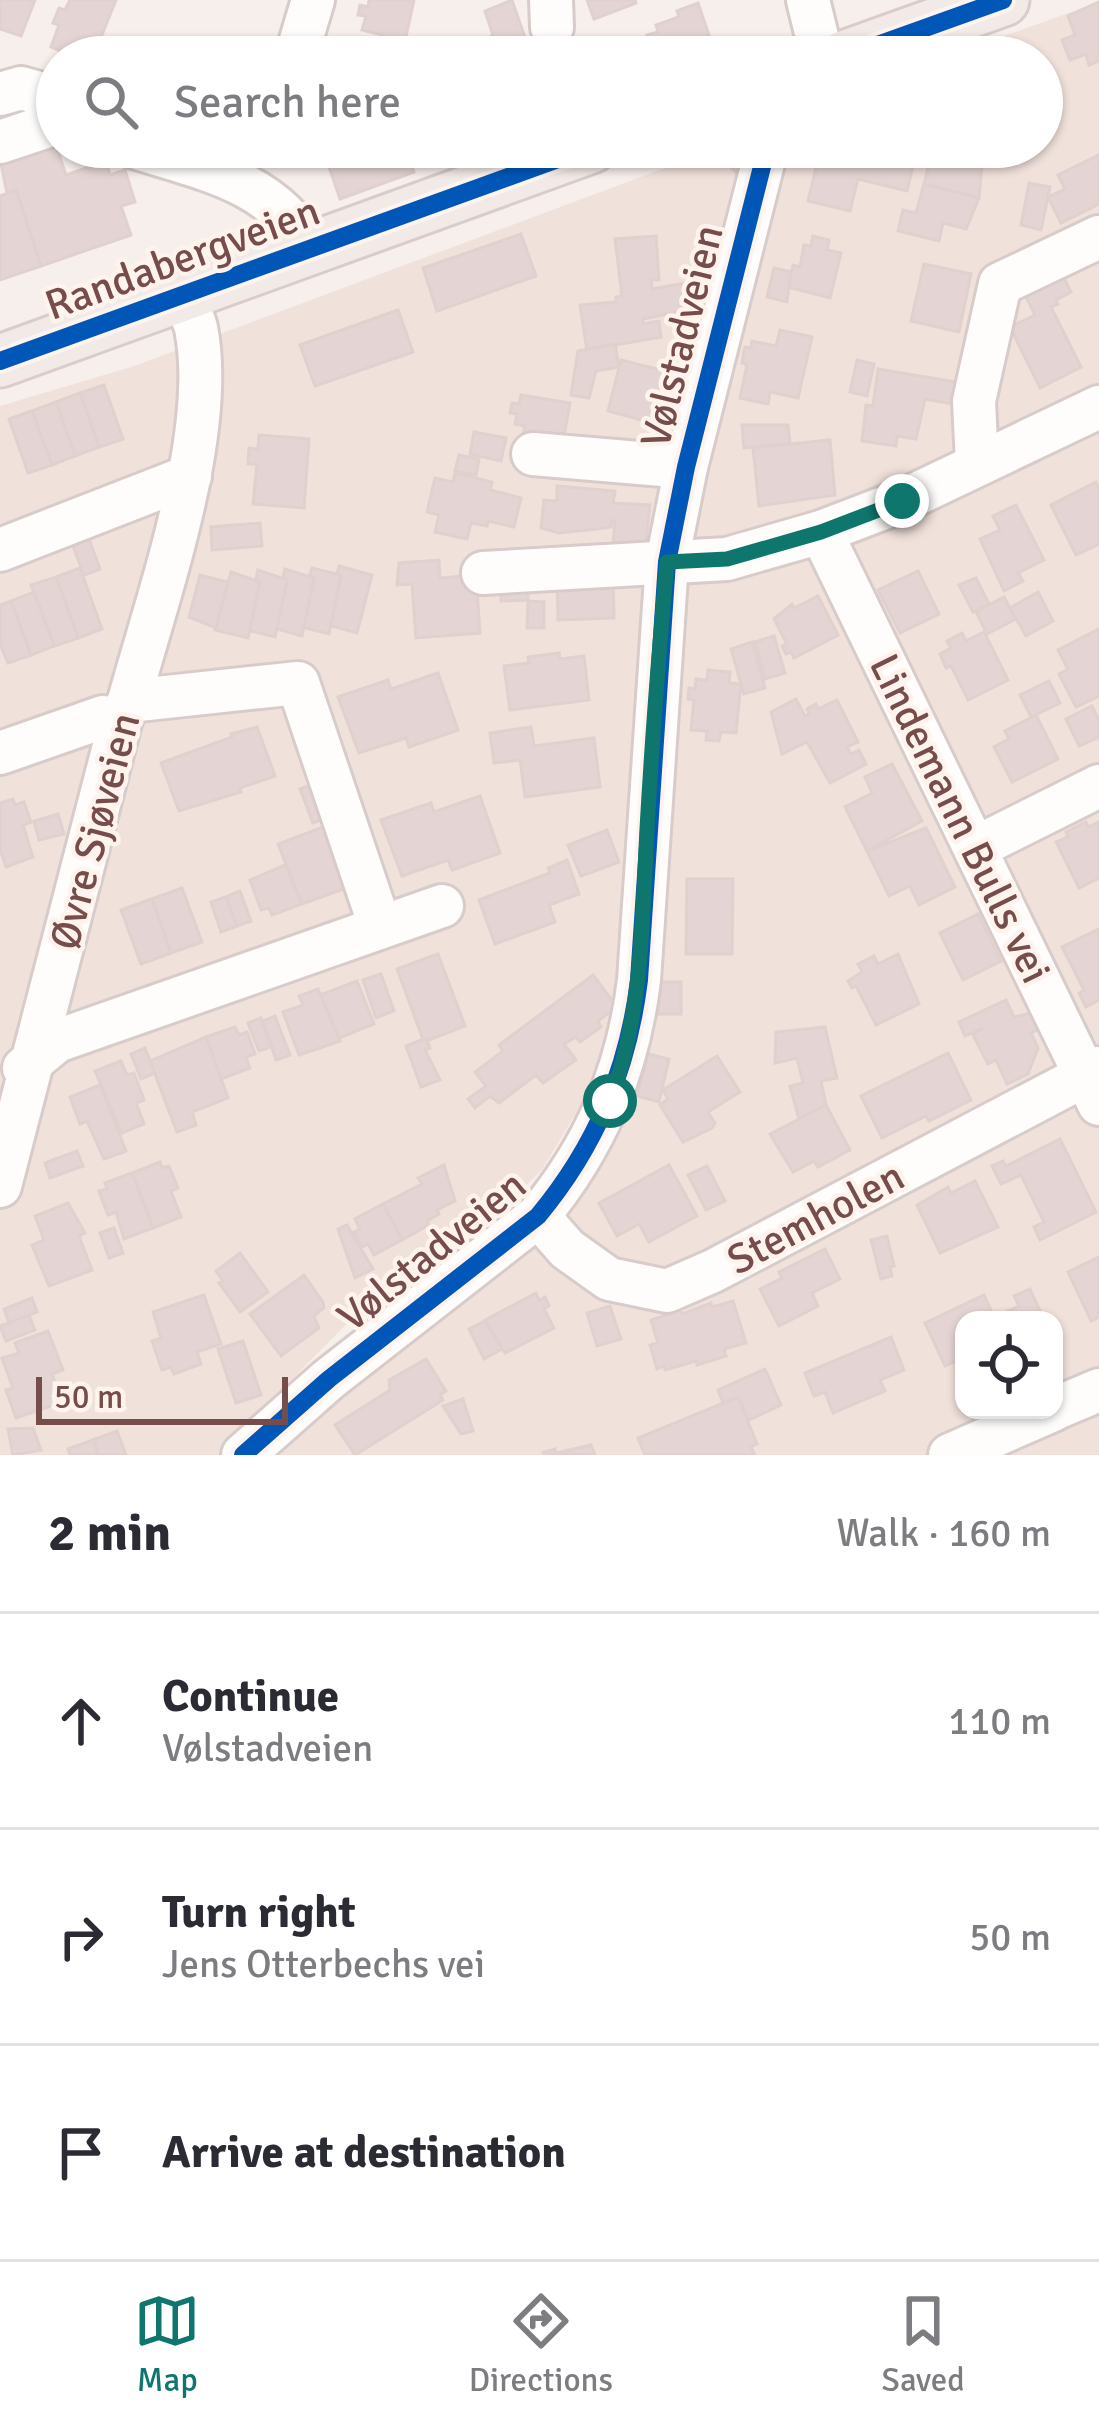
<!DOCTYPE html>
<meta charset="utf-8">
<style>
body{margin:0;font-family:Signika,sans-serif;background:#f7f7f7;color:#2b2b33}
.controls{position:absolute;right:36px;bottom:36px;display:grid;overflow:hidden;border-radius:24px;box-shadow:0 3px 9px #0004}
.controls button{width:108px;height:108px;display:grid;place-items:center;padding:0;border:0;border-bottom:3px solid #e1e1e2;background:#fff;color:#2b2b33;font:60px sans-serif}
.scale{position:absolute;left:36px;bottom:30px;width:252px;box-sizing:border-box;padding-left:12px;border:6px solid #774d4b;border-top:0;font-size:33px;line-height:42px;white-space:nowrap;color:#774d4b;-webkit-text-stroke:9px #fff3ee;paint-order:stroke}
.stop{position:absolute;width:36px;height:36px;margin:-27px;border:9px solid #0f766e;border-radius:50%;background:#fff}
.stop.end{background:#0f766e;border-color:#fff;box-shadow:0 3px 12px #0008}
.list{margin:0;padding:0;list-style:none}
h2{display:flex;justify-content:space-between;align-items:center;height:156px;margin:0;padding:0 48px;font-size:51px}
h2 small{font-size:39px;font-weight:400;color:#7c7c81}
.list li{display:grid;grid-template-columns:78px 1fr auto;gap:36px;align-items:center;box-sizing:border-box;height:216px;padding:0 48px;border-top:3px solid #e1e1e2}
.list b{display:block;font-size:45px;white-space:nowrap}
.list p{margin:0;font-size:39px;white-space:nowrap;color:#7c7c81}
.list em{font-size:39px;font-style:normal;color:#7c7c81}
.icon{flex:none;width:66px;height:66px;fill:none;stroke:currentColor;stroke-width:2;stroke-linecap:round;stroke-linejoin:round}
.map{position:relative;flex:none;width:1099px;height:1455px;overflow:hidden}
.search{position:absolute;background:#fff;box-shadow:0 3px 9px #0004;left:36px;right:36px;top:36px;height:132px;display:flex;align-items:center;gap:30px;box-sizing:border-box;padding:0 42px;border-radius:66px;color:#7c7c81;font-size:45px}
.sheet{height:804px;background:#fff}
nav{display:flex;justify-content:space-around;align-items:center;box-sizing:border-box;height:168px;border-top:3px solid #e1e1e2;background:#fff;font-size:33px;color:#7c7c81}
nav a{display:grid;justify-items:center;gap:6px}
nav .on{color:#0f766e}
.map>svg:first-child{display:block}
.residential{fill:#f1e1db;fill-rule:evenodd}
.building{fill:#e4d5d4;stroke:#e0d1ce;stroke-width:3}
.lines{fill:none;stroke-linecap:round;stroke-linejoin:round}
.minor-casing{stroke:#d7ccca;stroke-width:48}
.major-casing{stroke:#d9ccca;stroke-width:57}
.minor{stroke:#fefdfc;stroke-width:42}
.major{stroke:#f2eae6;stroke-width:51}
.cycleway-casing{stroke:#fff3ee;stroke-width:26}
.cycleway{stroke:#0057b8;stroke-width:18}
.route{stroke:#0f766e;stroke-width:15}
.labels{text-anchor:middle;stroke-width:9;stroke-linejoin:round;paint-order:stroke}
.street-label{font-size:42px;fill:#774d4b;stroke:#fff3ee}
</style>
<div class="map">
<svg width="1099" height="1455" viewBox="0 0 1099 1455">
<rect width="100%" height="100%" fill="#f7efec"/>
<g class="residential">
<path d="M1099,2V1455H268L533,1216L619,1062L721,323L793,147H1042V57H945ZM964,1320H1054V1410H964Z"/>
<polygon points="721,147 747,147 696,319 651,559 613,1051 542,1170 505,1206 370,1300 218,1455 0,1455 0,406 134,366"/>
</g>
<g class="building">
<polygon points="0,0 35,0 21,36 0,29"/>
<polygon points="70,0 116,0 93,57 75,57 51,47 59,25 53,23 59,8 65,10"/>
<polygon points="369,0 414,0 405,41 362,30 366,16 358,15 360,5 368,7"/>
<polygon points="512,0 529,49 525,51 527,57 483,57 478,45 493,35 485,11"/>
<polygon points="587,0 635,0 636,3 594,19"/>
<polygon points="1099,2 1099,61 1089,65 1086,54 1070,60 1062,40 1075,35 1068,16"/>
<polygon points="698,3 709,35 703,37 710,56 654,57 647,35 658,32 656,25 679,17 677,11"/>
<polygon points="54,140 66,175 106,161 110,175 125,170 135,202 121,206 131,235 41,266 16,190 7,193 0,159"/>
<polygon points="348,147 405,147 414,172 340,199 325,155"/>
<polygon points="709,147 746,147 740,176"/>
<polygon points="821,147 888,150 892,147 916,153 907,191 858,179 850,211 808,201"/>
<polygon points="920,147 963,147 959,160 982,165 979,198 924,184 931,156 918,153"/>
<polygon points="1099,155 1099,204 1061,223 1048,197 1065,189 1058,175"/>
<polygon points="1029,183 1050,187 1041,230 1021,225"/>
<polygon points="924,184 979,198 966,229 943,223 939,241 898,231 903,210 916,213"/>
<polygon points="16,190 41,266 0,280 0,196"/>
<polygon points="521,234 536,276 437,311 423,268"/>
<polygon points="656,236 659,280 651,280 652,289 691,282 683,311 643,319 643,324 659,321 661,337 587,350 580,305 616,302 616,297 622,296 615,239"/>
<polygon points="813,236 829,240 827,250 841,253 830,298 787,287 793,265 800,267 804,245 811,246"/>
<polygon points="924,264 971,274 959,332 911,321"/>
<polygon points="774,268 791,272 787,302 767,297"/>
<polygon points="1059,268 1071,292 1056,300 1058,304 1051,307 1081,367 1040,388 1010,327 1035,315 1021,287"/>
<polygon points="398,310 413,352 315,386 300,345"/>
<polygon points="780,330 812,337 798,398 770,392 768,404 740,398 747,365 742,363 745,347 751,348 752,341 776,346"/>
<polygon points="615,344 619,367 596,371 589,398 571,395 578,351"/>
<polygon points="621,360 669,372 656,424 608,411"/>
<polygon points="857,360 874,364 867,396 850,392"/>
<polygon points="878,369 956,382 953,404 925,399 916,439 897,436 896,446 862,441 866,405 873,406"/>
<polygon points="104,385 123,439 99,447 80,393"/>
<polygon points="80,393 99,447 75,456 56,402"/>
<polygon points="521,395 570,403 562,447 522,439 525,426 515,424 517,414 510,413 512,403 519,404"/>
<polygon points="56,402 75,456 52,465 32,411"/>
<polygon points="32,411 52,465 28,473 9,419"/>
<polygon points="742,425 788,425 790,443 744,448"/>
<polygon points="474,432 506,438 501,461 470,454"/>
<polygon points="259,435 309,439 304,508 253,504 257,464 248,464 249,448 258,449"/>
<polygon points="830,440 835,495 759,506 753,448"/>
<polygon points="459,455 479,459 476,475 455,471"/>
<polygon points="455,473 492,482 490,490 521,498 514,527 488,521 487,526 471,523 467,539 435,532 439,515 427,512 435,478 453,482"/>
<polygon points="1096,482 1099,489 1099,544 1076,555 1051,505"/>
<polygon points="557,486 615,491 613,503 650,505 646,542 613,544 615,521 612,520 611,527 597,529 559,533 541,528 544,500 557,501"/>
<polygon points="1016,505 1044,560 1018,573 1023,581 1004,591 980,539 1000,530 993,516"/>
<polygon points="260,523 262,546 212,550 211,527"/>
<polygon points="89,539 100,569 84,575 73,546"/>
<polygon points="439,560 440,578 476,575 480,633 416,638 412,584 397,585 399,563"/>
<polygon points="339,566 372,575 357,633 328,625 341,577 337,574"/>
<polygon points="80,568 102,629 78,638 56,577"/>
<polygon points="312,568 341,575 329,634 301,627 314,578 310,575"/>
<polygon points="285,569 314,578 302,636 274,628 287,580 283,577"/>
<polygon points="258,570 287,580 275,637 247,630 260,582 256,579"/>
<polygon points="918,571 939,614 900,633 878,590"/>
<polygon points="231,572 260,582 248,638 215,630"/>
<polygon points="200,575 228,582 216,628 189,617"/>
<polygon points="613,575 614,618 558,620 557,577"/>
<polygon points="56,577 78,638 54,646 31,585"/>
<polygon points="976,578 989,604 973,612 959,585"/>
<polygon points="528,579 528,600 501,601 500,580"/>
<polygon points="34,592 54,646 31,655 11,601"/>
<polygon points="1038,592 1053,621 1026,636 1010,608"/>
<polygon points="818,596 838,635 794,658 791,652 786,654 782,646 787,644 774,619 792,604 794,608"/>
<polygon points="1004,597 1016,619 987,634 976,612"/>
<polygon points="11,601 31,655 8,663 0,644 0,605"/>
<polygon points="528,601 544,602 544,628 527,628"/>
<polygon points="1099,629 1099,696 1076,707 1059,674 1068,669 1058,650"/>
<polygon points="984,632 1008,680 968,700 951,666 946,668 940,654 951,648 947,641 962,633 966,641"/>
<polygon points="774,636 785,673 765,679 755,642"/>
<polygon points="752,642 765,688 744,694 731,649"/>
<polygon points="559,653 560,659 584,656 589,700 510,710 504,666 529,663 528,657"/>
<polygon points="708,670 730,672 729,683 741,684 736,733 721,732 719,741 706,740 707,731 691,730 694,700 688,699 689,688 695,689 696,679 707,680"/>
<polygon points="438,673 458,730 409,747 406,738 359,753 338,697 388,680 391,689"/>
<polygon points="1049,681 1060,703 1031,717 1020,695"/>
<polygon points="796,699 805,716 809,714 807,709 816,704 818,709 837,700 858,742 847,747 851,754 859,750 866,764 830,783 807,742 782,754 771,712"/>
<polygon points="1092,706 1099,720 1099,737 1079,746 1066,719"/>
<polygon points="1036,715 1058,759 1012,782 994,747 1009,739 1005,731"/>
<polygon points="257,727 275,776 240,788 241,792 179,811 161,763 232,737 231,734"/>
<polygon points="531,727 534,746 594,738 600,787 525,797 520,760 494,763 490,733"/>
<polygon points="892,764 922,821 867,851 845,807 872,793 865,777"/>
<polygon points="325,780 337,814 313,823 300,789"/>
<polygon points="480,796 500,853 452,870 448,860 402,876 381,820 431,803 434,812"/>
<polygon points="13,799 15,805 24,802 31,822 23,825 33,857 6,867 0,849 0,803"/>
<polygon points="58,814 64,834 39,840 34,821"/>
<polygon points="1086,822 1088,827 1099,822 1099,878 1079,888 1056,842 1068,837 1066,832"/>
<polygon points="323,827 346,888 302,904 278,844"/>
<polygon points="926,828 955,887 919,905 910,886 889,896 867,851"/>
<polygon points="607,830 619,862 581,876 568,845"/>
<polygon points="567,860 579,894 549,905 555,922 495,944 479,900 550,873 548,868"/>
<polygon points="285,865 302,904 272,915 269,908 261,910 250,880"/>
<polygon points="687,879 733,879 732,954 686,954"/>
<polygon points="182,888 202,942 171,953 152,899"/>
<polygon points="240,891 251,921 237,926 226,897"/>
<polygon points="226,897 237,926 221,932 211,902"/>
<polygon points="152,899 171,953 141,964 121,910"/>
<polygon points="978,914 1001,961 963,980 940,933"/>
<polygon points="1099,929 1099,1000 1086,1007 1079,993 1084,990 1062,947"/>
<polygon points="438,954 465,1026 424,1042 397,969"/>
<polygon points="898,954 919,1004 876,1025 856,986 852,988 848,981 862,972 858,964 874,956 878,964"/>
<polygon points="381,974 394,1011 376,1018 363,980"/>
<polygon points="593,975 617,1007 598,1021 601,1027 580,1042 576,1037 564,1044 576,1060 543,1083 536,1075 499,1103 490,1096 475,1108 468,1099 486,1086 475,1072 503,1051 499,1045"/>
<polygon points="357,981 374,1024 339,1038 320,995"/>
<rect x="658" y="982" width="23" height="32"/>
<polygon points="318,989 340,1041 299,1055 283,1012 303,1005 299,996"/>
<polygon points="1006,1000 1014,1017 1031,1013 1038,1029 1031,1033 1038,1048 1028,1074 1007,1084 996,1060 988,1064 973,1035 983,1028 965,1036 959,1022"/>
<polygon points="275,1016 290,1055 276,1060 263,1021"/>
<polygon points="261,1018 271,1047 259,1051 248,1023"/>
<polygon points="235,1027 239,1035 247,1032 255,1054 246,1057 250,1068 221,1079 206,1037"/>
<polygon points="825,1027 837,1078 821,1081 826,1105 799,1119 790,1086 803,1083 797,1058 775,1063 776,1032"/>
<polygon points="206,1037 228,1098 192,1112 196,1125 177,1132 150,1061"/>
<polygon points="423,1039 427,1040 430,1048 425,1050 440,1080 421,1087 406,1046"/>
<polygon points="145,1048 155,1073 141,1079 131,1054"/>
<polygon points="948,1053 971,1100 929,1121 926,1116 882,1138 861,1096"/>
<polygon points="648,1054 669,1059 659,1102 637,1096"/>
<polygon points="717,1056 740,1092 708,1112 715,1123 712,1128 683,1142 660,1105 668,1099 663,1090"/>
<polygon points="121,1061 127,1075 134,1073 144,1100 136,1103 144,1124 122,1133 95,1071"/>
<polygon points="100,1085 126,1151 104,1159 87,1121 80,1124 70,1097"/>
<polygon points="826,1105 850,1150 818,1167 814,1161 793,1172 770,1134"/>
<polygon points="1060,1139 1096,1212 1040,1240 1034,1227 1044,1222 1021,1175 1001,1184 992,1166 1003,1161 1006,1166"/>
<polygon points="77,1151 83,1166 50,1178 45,1163"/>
<polygon points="160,1162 162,1168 169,1166 178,1188 171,1191 181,1217 153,1228 132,1173"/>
<polygon points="444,1165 455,1201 437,1210 439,1214 427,1221 429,1225 402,1240 383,1204 422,1184 418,1178"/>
<polygon points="669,1165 697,1216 649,1242 639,1224 617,1236 599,1203"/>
<polygon points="707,1166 725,1201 706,1210 688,1175"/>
<polygon points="132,1173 153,1228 124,1239 116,1212 108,1215 99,1191 107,1189 105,1183"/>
<polygon points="975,1181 998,1227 940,1253 917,1205 948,1187 951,1193"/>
<polygon points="68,1203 85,1233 79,1236 92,1270 49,1286 32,1245 44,1240 35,1216"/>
<polygon points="383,1204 402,1240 374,1255 368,1244 362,1247 354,1232 360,1229 355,1219"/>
<polygon points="347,1225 373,1269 355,1278 338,1229"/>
<polygon points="114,1228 123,1253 109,1258 100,1233"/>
<polygon points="887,1236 894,1266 890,1267 892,1276 881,1279 871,1240"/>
<polygon points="825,1249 840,1279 812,1293 818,1306 779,1326 760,1289 782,1278 779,1272"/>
<polygon points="240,1253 268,1292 240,1312 219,1283 223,1281 216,1271"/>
<polygon points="1099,1257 1099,1317 1091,1321 1068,1272"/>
<polygon points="304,1275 323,1302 324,1308 314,1316 319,1328 281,1356 250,1314"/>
<polygon points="1030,1289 1041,1313 1029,1320 964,1320 964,1357 945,1366 925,1323 984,1295 994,1317 1019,1306 1014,1296"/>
<polygon points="536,1293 539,1300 545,1297 549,1306 544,1309 554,1328 505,1353 485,1320"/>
<polygon points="204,1295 221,1344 197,1352 201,1364 174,1374 171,1367 162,1370 152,1341 161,1338 153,1312"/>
<polygon points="32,1298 37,1312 9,1323 4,1309"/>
<polygon points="733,1301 746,1343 724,1349 726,1356 697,1365 696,1361 665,1370 664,1366 657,1369 650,1345 658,1343 651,1320 670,1314 669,1310 679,1306 682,1314 711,1303 712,1307"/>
<polygon points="610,1306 621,1339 597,1346 587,1313"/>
<polygon points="29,1315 35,1330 6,1341 0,1326"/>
<polygon points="485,1321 502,1349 484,1359 469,1329"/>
<polygon points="48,1331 63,1370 52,1374 62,1402 16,1418 6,1390 13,1388 2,1358 19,1353 15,1343"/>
<polygon points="891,1337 904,1370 880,1380 885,1391 833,1413 825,1392 814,1396 805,1373"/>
<polygon points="243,1341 261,1395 236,1403 218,1349"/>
<polygon points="426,1359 446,1391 440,1395 443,1400 355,1455 335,1425 390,1390 389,1380"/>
<polygon points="765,1369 781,1405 749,1420 738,1397 723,1403 718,1390"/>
<polygon points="738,1397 757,1444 751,1447 755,1455 645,1455 638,1438"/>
<polygon points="463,1399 473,1431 461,1434 443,1406"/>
<polygon points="33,1428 41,1450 13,1455 8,1429"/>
<polygon points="117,1431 126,1455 98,1455 93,1440"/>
<polygon points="93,1440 98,1455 70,1455 68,1449"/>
<polygon points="591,1445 595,1455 542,1453 555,1449 556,1453"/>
</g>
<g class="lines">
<g class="minor-casing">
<g id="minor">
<polyline points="551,0 552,27"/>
<polyline points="808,0 822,57"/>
<polyline points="296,57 313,0"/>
<polyline points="0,94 21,88 57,98"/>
<polyline points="0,142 57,123"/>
<path d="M134,147C203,169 273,181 310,248"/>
<polyline points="533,454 686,467"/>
<polyline points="977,464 974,401 1000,284 1099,237"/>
<polyline points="821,532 1099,1104"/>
<polyline points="0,550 190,476"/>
<polyline points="483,573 727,559 821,532 902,501 1099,407"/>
<polyline points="129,701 298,683 380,926"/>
<polyline points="0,753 103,717 121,719"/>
<polyline points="977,847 1099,786"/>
<polyline points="24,1068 57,1041 442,906"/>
<path d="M0,1186L121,719L129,701C157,598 217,432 196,328C193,316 186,304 182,293"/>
<polyline points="538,1216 567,1249 609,1279 667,1291 713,1271 1099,1068"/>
<polyline points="1054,1409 1099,1390"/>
<path d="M243,1455L329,1379L538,1216C596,1146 628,1070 639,980L667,562L686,467L767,147"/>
<polyline points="950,1455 1053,1410"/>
</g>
</g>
<g class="major-casing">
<g id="major">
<polyline points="844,57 1003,0"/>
<polyline points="0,361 591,147"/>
</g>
</g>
<use href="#minor" class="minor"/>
<use href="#major" class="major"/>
<g class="cycleway-casing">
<g id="cycleway">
<polyline points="844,57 1003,0"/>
<polyline points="0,361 591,147"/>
<path d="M243,1455L329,1379L538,1216C596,1146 628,1070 639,980L667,562L686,467L767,147"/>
</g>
</g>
<use href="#cycleway" class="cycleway"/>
</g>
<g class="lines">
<path class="route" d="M610,1101C643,1013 642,921 647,829C652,740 659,651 667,562L727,559L821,532L902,501"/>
</g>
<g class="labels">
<g class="street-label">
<text transform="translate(182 257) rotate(-20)" y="15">Randabergveien</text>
<text transform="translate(681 336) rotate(-76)" y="15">Vølstadveien</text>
<text transform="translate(961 818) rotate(64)" y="15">Lindemann Bulls vei</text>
<text transform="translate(94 831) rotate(-75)" y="15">Øvre Sjøveien</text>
<text transform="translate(815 1217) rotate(-28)" y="15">Stemholen</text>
<text transform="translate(431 1250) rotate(-39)" y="15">Vølstadveien</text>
</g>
</g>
</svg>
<div class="controls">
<button><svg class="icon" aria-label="locate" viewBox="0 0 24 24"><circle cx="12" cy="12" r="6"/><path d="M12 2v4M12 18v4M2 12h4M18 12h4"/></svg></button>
</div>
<div class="scale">50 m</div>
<div class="stop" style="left:610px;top:1101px"></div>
<div class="stop end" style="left:902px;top:501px"></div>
<div class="search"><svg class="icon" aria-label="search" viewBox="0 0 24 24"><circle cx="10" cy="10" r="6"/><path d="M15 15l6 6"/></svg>Search here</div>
</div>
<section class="sheet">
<h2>2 min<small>Walk · 160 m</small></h2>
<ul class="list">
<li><svg class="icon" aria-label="ahead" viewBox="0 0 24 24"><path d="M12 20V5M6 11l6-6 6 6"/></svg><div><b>Continue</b><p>Vølstadveien</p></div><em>110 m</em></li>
<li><svg class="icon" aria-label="right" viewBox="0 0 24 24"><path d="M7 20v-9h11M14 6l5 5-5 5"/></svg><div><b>Turn right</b><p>Jens Otterbechs vei</p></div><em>50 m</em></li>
<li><svg class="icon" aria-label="arrive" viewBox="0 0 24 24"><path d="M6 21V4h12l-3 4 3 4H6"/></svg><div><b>Arrive at destination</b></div></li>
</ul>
</section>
<nav>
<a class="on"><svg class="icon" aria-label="map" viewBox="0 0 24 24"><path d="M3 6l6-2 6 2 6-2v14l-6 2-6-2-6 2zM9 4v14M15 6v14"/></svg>Map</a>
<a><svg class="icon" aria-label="directions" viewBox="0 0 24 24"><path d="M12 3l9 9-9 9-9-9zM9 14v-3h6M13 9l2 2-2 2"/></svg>Directions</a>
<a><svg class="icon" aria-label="saved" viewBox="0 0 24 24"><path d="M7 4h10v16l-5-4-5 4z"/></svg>Saved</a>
</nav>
